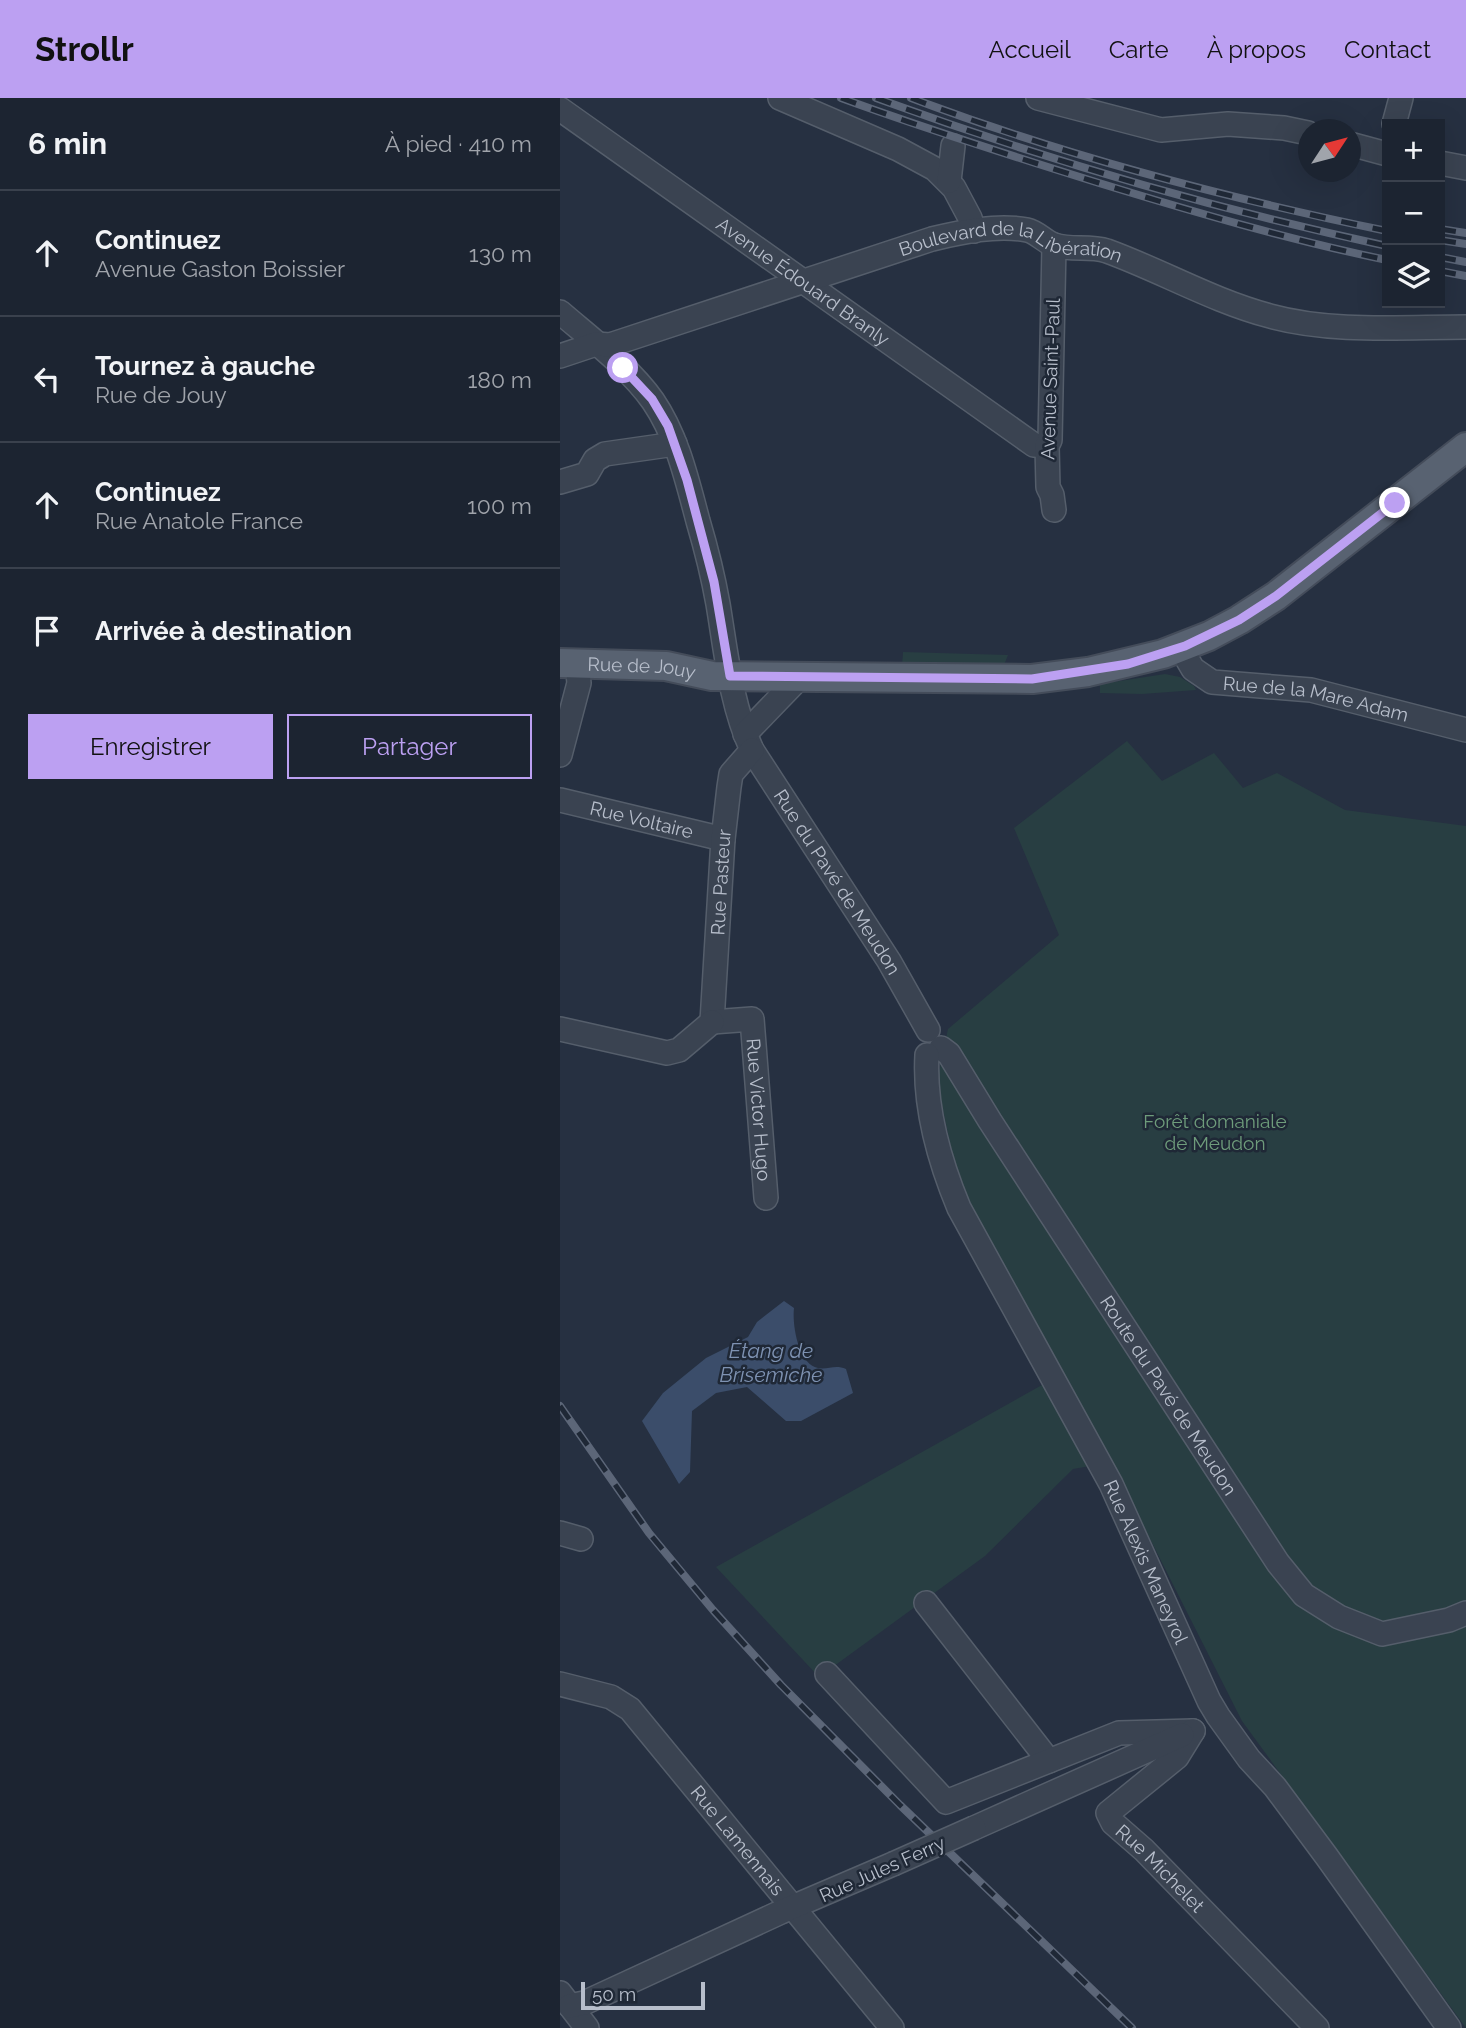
<!DOCTYPE html>
<html lang="fr">
<meta charset="utf-8">
<style>
body{margin:0;font-family:Raleway,sans-serif;background:#29303d;color:#f1f3f6}
.controls{position:absolute;right:21px;top:21px;display:grid;overflow:hidden;border-radius:0px;box-shadow:0 7px 28px #0002}
.controls button{width:63px;height:63px;display:grid;place-items:center;padding:0;border:0;border-bottom:2px solid #3a414d;background:#1c2431;color:#f1f3f6;font:35px sans-serif}
.compass{position:absolute;left:738px;top:21px;width:63px;height:63px;border-radius:50%;background:#1c2431;box-shadow:0 7px 28px #0002;rotate:54deg}
.scale{position:absolute;left:21px;bottom:18px;width:124px;box-sizing:border-box;padding-left:7px;border:4px solid #b7becb;border-top:0;font-size:19px;line-height:24px;white-space:nowrap;color:#b7becb;-webkit-text-stroke:5px #1f2836;paint-order:stroke}
.stop{position:absolute;width:21px;height:21px;margin:-16px;border:5px solid #bca0f2;border-radius:50%;background:#fff}
.stop.end{background:#bca0f2;border-color:#fff;box-shadow:0 2px 7px #0008}
.list{margin:0;padding:0;list-style:none}
h2{display:flex;justify-content:space-between;align-items:center;height:91px;margin:0;padding:0 28px;font-size:30px}
h2 small{font-size:23px;font-weight:400;color:#a0a4ab}
.list li{display:grid;grid-template-columns:46px 1fr auto;gap:21px;align-items:center;box-sizing:border-box;height:126px;padding:0 28px;border-top:2px solid #3a414d}
.list b{display:block;font-size:26px;white-space:nowrap}
.list p{margin:0;font-size:23px;white-space:nowrap;color:#a0a4ab}
.list em{font-size:23px;font-style:normal;color:#a0a4ab}
.actions{display:flex;gap:14px;padding:21px 28px}
.actions a{flex:1;padding:16px 0;border:2px solid #bca0f2;border-radius:0px;text-align:center;font-size:24px;color:#bca0f2}
.actions .main{background:#bca0f2;color:#111}
.icon{flex:none;width:38px;height:38px;fill:none;stroke:currentColor;stroke-width:2;stroke-linecap:round;stroke-linejoin:round}
.map{position:relative;flex:none;width:906px;height:1930px;overflow:hidden}
header{display:flex;align-items:center;gap:42px;box-sizing:border-box;height:98px;padding:0 35px;background:#bca0f2;color:#111}
header strong{font-size:33px}
nav{display:flex;gap:38px;margin-inline-start:auto;font-size:24px}
main{display:flex}
aside{flex:1;background:#1c2431}
.map>svg:first-child{display:block}
.green{fill:#283e42}
.water{fill:#3b4d6a}
.lines{fill:none;stroke-linecap:round;stroke-linejoin:round}
.minor-casing{stroke:#555e6b;stroke-width:26}
.major-casing{stroke:#444c5a;stroke-width:32}
.minor{stroke:#3a4351;stroke-width:23}
.major{stroke:#586271;stroke-width:28}
.rail-casing{stroke:#5c6678;stroke-width:8}
.rail{stroke:#1f2836;stroke-width:5;stroke-dasharray:16;stroke-linecap:butt}
.minor-bridge-casing{stroke:#555e6b;stroke-width:26;stroke-linecap:butt}
.minor-bridge{stroke:#3a4351;stroke-width:23}
.route{stroke:#bca0f2;stroke-width:9}
.labels{text-anchor:middle;stroke-width:5;stroke-linejoin:round;paint-order:stroke}
.street-label{font-size:19px;fill:#b7becb;stroke:#1f2836}
.park-label{font-size:19px;fill:#6e9c7b;stroke:#1f2836}
.water-label{font-size:21px;font-style:italic;fill:#7e92b2;stroke:#1f2836}
</style>
<header>
<strong>Strollr</strong>
<nav><a>Accueil</a><a>Carte</a><a>À propos</a><a>Contact</a></nav>
</header>
<main>
<aside>
<h2>6 min<small>À pied · 410 m</small></h2>
<ul class="list">
<li><svg class="icon" aria-label="ahead" viewBox="0 0 24 24"><path d="M12 20V5M6 11l6-6 6 6"/></svg><div><b>Continuez</b><p>Avenue Gaston Boissier</p></div><em>130 m</em></li>
<li><svg class="icon" aria-label="left" viewBox="0 0 24 24"><path d="M17 20v-9H6M10 6l-5 5 5 5"/></svg><div><b>Tournez à gauche</b><p>Rue de Jouy</p></div><em>180 m</em></li>
<li><svg class="icon" aria-label="ahead" viewBox="0 0 24 24"><path d="M12 20V5M6 11l6-6 6 6"/></svg><div><b>Continuez</b><p>Rue Anatole France</p></div><em>100 m</em></li>
<li><svg class="icon" aria-label="arrive" viewBox="0 0 24 24"><path d="M6 21V4h12l-3 4 3 4H6"/></svg><div><b>Arrivée à destination</b></div></li>
</ul>
<div class="actions"><a class="main">Enregistrer</a><a>Partager</a></div>
</aside>
<div class="map">
<svg width="906" height="1930" viewBox="0 0 906 1930">
<rect width="100%" height="100%" fill="#263041"/>
<g class="green">
<polygon points="343,554 448,557 444,567 342,569"/>
<polygon points="605,576 620,579 634,588 636,592 582,596 540,595 540,586"/>
<polygon points="567,643 602,683 654,655 683,690 717,675 785,712 906,728 906,1930 682,1623 537,1336 400,1092 377,984 388,931 499,837 454,730"/>
<polygon points="482,1287 530,1368 513,1371 425,1458 259,1579 156,1469"/>
</g>
<path class="water" d="M224,1203L234,1210C232,1226 238,1266 258,1270C268,1272 275,1266 286,1271L293,1295L241,1323H226L187,1289L156,1295L132,1313L130,1374L119,1386L82,1323L103,1295L146,1260L188,1239L197,1224Z"/>
<g class="lines">
<g class="minor-casing">
<g id="minor">
<polyline points="220,0 338,51 375,71 394,90 410,120 414,133"/>
<polyline points="478,0 601,32 668,26 724,30 748,35"/>
<path id="s1" d="M0,11L474,347L487,348"/>
<polyline points="834,26 841,0"/>
<polyline points="790,46 827,56"/>
<polyline points="880,65 906,70"/>
<polyline points="389,83 393,48"/>
<path id="s2" d="M0,214C30,240 70,270 93,303C117,338 127,382 138,423C146,450 153,478 158,506C166,554 171,607 192,652L329,863L368,932"/>
<path id="s3" d="M0,258L36,246L50,247L372,141C401,134 437,126 467,132C477,134 485,144 494,147C512,153 529,147 547,153C602,173 653,203 710,218C772,235 842,229 906,229"/>
<polyline points="0,384 27,376 35,362 45,356 115,346"/>
<polyline points="494,412 492,397 488,389 487,348 490,342 494,147"/>
<path id="s4" d="M620,549L633,571L652,584L751,592L906,632"/>
<polyline points="185,636 240,579"/>
<polyline points="0,657 19,585 17,565"/>
<path id="s5" d="M0,702L163,741"/>
<path id="s6" d="M152,924L163,741L169,689L171,676L192,652"/>
<path id="s7" d="M152,924L192,921L206,1100"/>
<polyline points="0,931 107,955 119,952 152,924"/>
<path id="s8" d="M381,950L389,956L430,1023L718,1465L744,1497L779,1519L822,1536L889,1522L906,1515"/>
<path id="s9" d="M367,957C364,1009 379,1062 399,1110L551,1386L649,1603L658,1618L689,1661L715,1689L767,1759L889,1930"/>
<polyline points="0,1435 21,1441"/>
<polyline points="366,1505 489,1663"/>
<polyline points="267,1576 386,1704 559,1635 633,1633"/>
<path id="s10" d="M0,1586L51,1599L70,1611L332,1930"/>
<path id="s11" d="M633,1633L617,1659L548,1715L553,1725L584,1752L757,1930"/>
<polyline points="414,1730 622,1637"/>
<polyline points="0,1895 27,1930"/>
<polyline points="10,1908 24,1905 221,1814 333,1766"/>
</g>
</g>
<g class="major-casing">
<g id="major">
<path id="s12" d="M0,565L106,568L152,578L472,581L528,574L603,556L649,538L679,522L716,498L906,349"/>
</g>
</g>
<use href="#minor" class="minor"/>
<use href="#major" class="major"/>
<g class="rail-casing">
<g id="rail">
<path d="M281,0C366,31 452,58 539,85C634,114 730,142 827,162"/>
<path d="M316,0C483,61 654,111 827,148"/>
<path d="M351,0C505,58 666,100 827,133"/>
<polyline points="880,131 906,135"/>
<polyline points="880,142 906,146"/>
<polyline points="880,159 906,164"/>
<polyline points="880,173 906,178"/>
<polyline points="0,1308 89,1435 153,1512 221,1587 340,1707 572,1930"/>
</g>
</g>
<use href="#rail" class="rail"/>
<g class="minor-bridge-casing">
<polyline id="minor-bridge" points="333,1766 414,1730"/>
</g>
<use href="#minor-bridge" class="minor-bridge"/>
</g>
<g class="lines">
<polyline class="route" points="63,270 92,301 108,328 114,345 127,382 154,484 170,578 472,581 568,566 625,548 679,522 716,498 835,405"/>
</g>
<g class="labels">
<g class="street-label">
<text dy="7" stroke="none"><textPath href="#s3" startOffset="472">Boulevard de la Libération</textPath></text>
<text dy="7" stroke="none"><textPath href="#s1" startOffset="298">Avenue Édouard Branly</textPath></text>
<text transform="translate(490 281) rotate(-88)" y="7">Avenue Saint-Paul</text>
<text dy="7" stroke="none"><textPath href="#s12" startOffset="82">Rue de Jouy</textPath></text>
<text dy="7" stroke="none"><textPath href="#s4" startOffset="154">Rue de la Mare Adam</textPath></text>
<text dy="7" stroke="none"><textPath href="#s5" startOffset="84">Rue Voltaire</textPath></text>
<text dy="7" stroke="none"><textPath href="#s6" startOffset="140">Rue Pasteur</textPath></text>
<text dy="7" stroke="none"><textPath href="#s2" startOffset="651">Rue du Pavé de Meudon</textPath></text>
<text dy="7" stroke="none"><textPath href="#s7" startOffset="131">Rue Victor Hugo</textPath></text>
<text dy="7" stroke="none"><textPath href="#s8" startOffset="416">Route du Pavé de Meudon</textPath></text>
<text dy="7" stroke="none"><textPath href="#s9" startOffset="558">Rue Alexis Maneyrol</textPath></text>
<text dy="7" stroke="none"><textPath href="#s10" startOffset="245">Rue Lamennais</textPath></text>
<text dy="7" stroke="none"><textPath href="#s11" startOffset="196">Rue Michelet</textPath></text>
<text transform="translate(322 1771) rotate(-24)" y="7">Rue Jules Ferry</text>
</g>
<g class="park-label">
<text x="655" y="1030">Forêt domaniale<tspan x="655" dy="22">de Meudon</tspan></text>
</g>
<g class="water-label">
<text x="211" y="1260">Étang de<tspan x="211" dy="24">Brisemiche</tspan></text>
</g>
</g>
</svg>
<div class="controls">
<button>+</button>
<button>−</button>
<button><svg class="icon" aria-label="layers" viewBox="0 0 24 24"><path d="M12 4l9 5-9 5-9-5zM3 14l9 5 9-5"/></svg></button>
</div>
<svg class="compass" viewBox="-18 -18 36 36"><path d="M0-13l5 13h-10z" fill="#e53935"/><path d="M0 13l5-13h-10z" fill="#a0a4ab"/></svg>
<div class="scale">50 m</div>
<div class="stop" style="left:63px;top:270px"></div>
<div class="stop end" style="left:835px;top:405px"></div>
</div>
</main>
